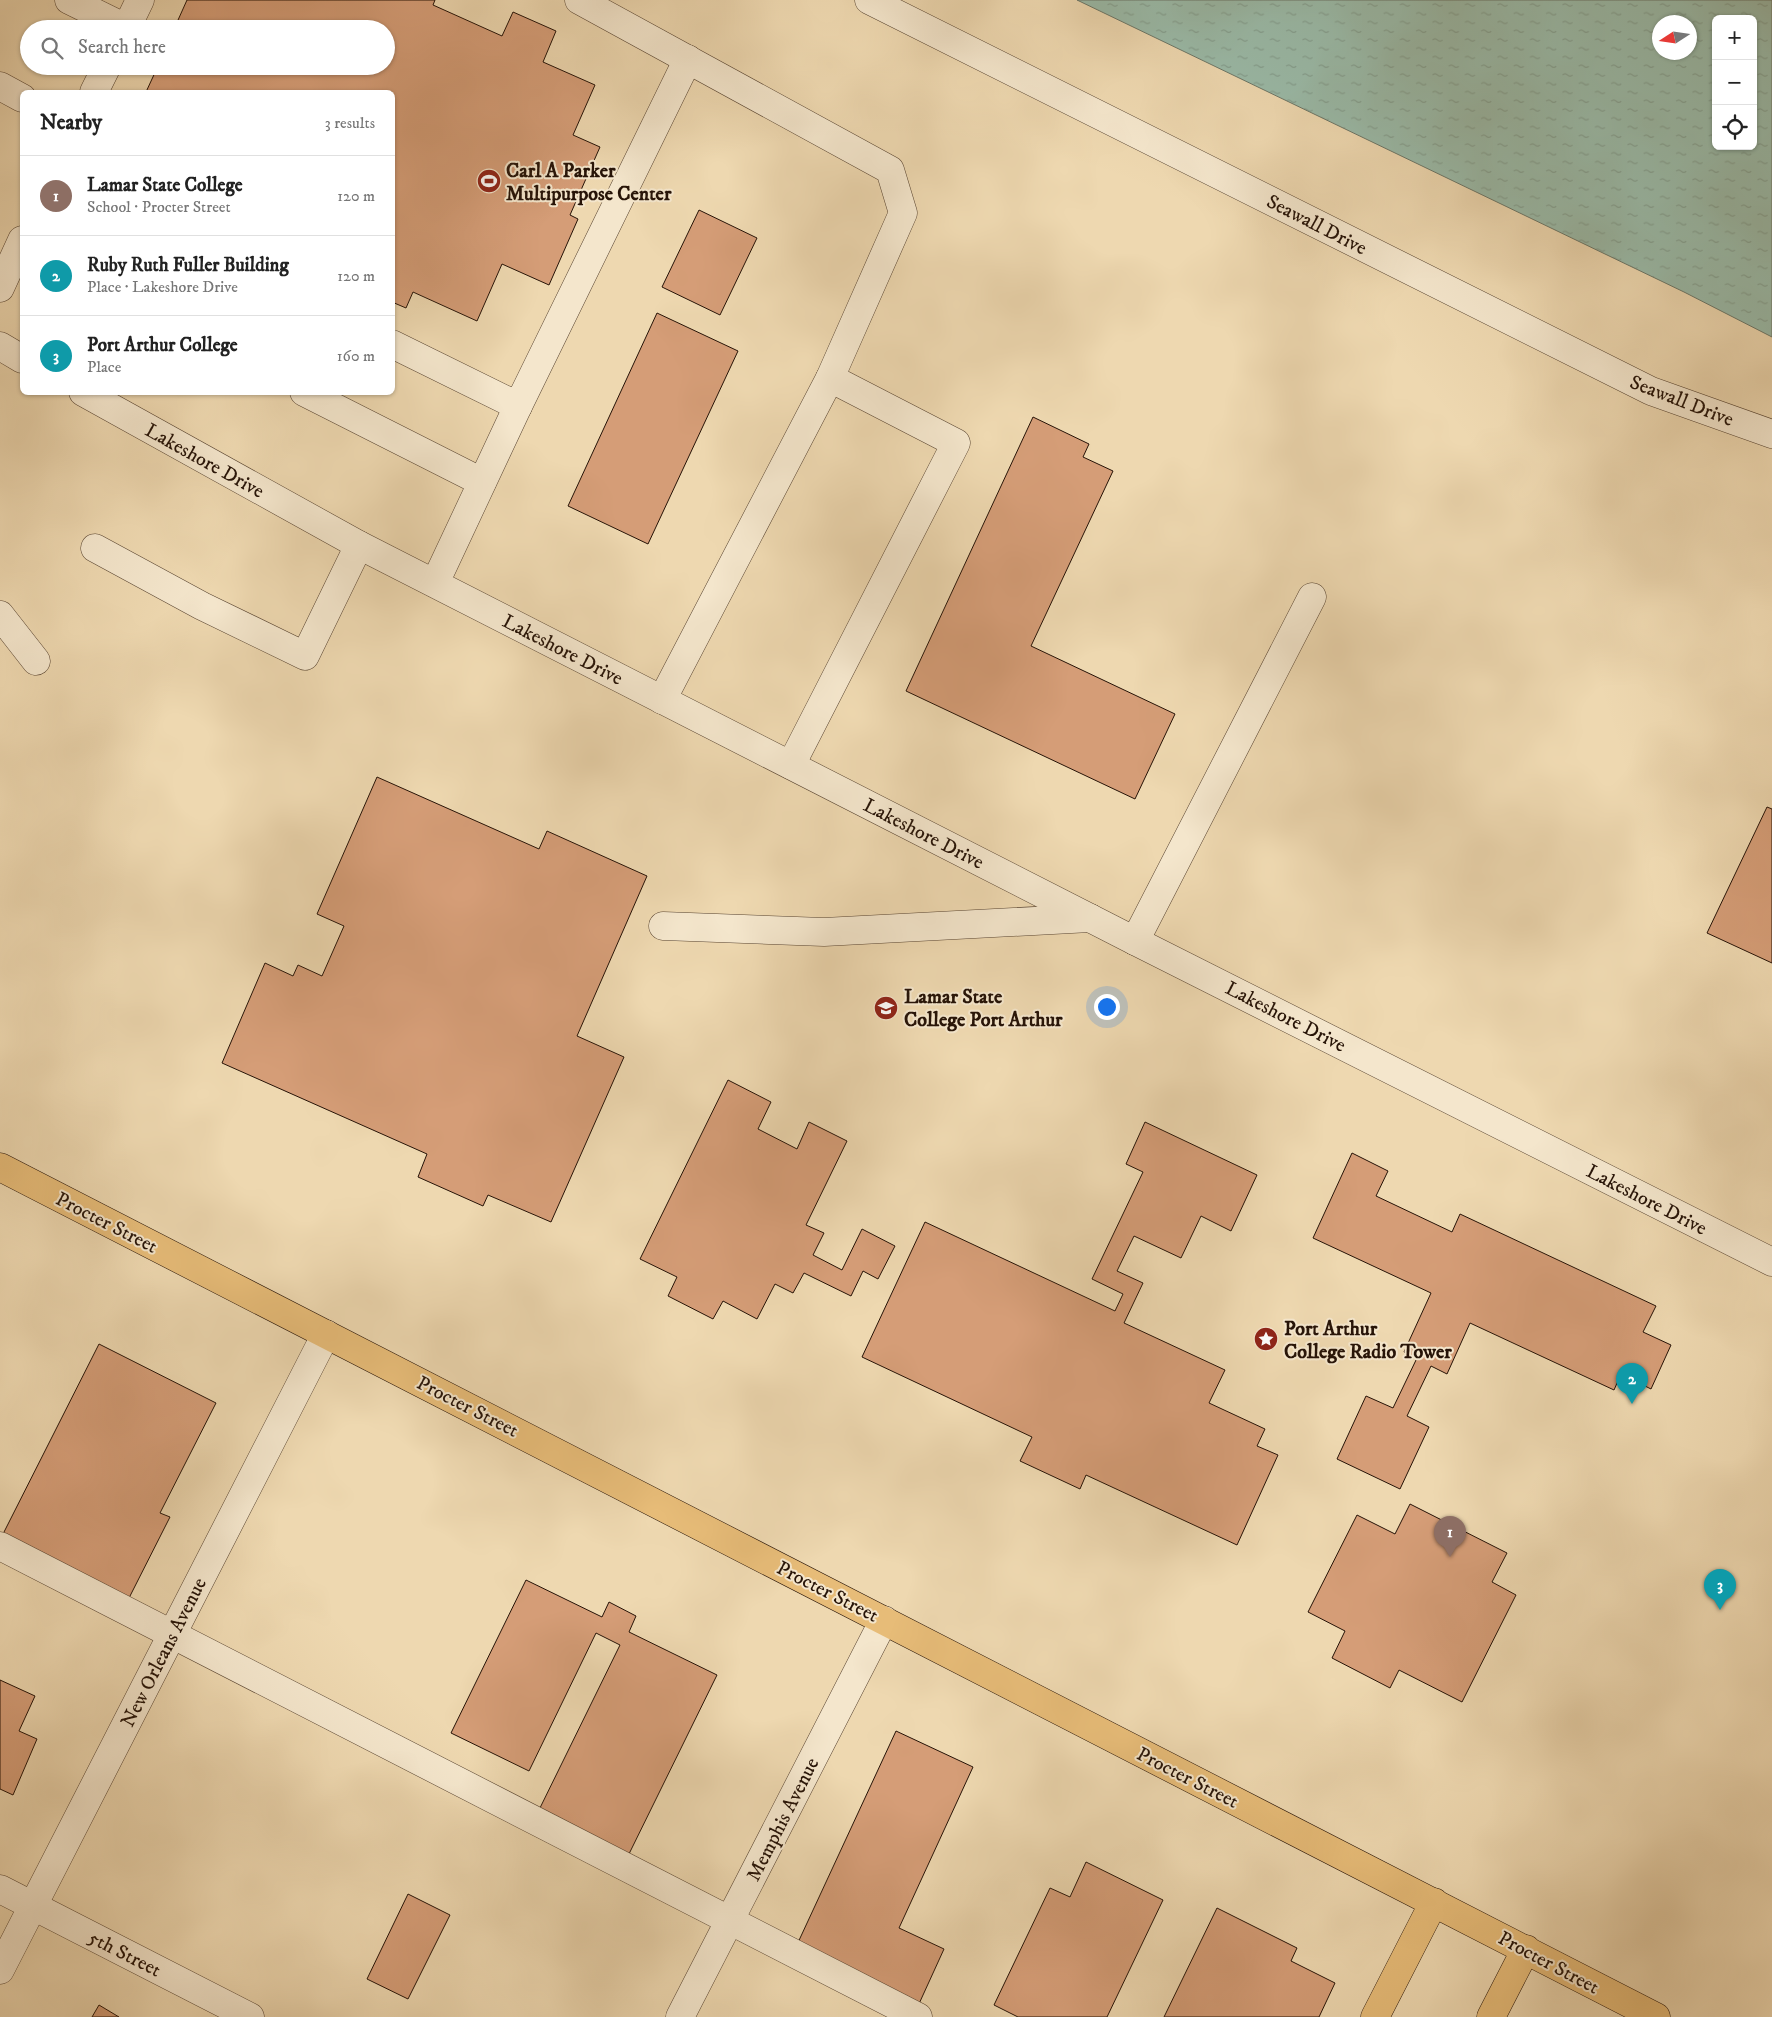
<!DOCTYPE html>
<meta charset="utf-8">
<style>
body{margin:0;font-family:"IM FELL DW Pica",serif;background:#f2f2f2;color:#222}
.controls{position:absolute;right:15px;top:15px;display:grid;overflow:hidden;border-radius:8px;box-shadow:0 1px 4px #0004}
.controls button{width:45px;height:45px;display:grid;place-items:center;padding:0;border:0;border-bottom:1px solid #e0e0e0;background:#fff;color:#222;font:25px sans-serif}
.compass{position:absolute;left:1652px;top:15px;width:45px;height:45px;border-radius:50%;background:#fff;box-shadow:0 1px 4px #0004;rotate:258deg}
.you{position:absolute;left:1106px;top:1006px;width:18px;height:18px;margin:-12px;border:4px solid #fff;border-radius:50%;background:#1a73e8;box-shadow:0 0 0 8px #1a73e833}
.badge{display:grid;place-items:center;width:32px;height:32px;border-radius:50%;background:#2563eb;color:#fff;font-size:16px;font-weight:700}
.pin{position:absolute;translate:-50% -41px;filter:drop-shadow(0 1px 2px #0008)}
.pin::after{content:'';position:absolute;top:26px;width:18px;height:15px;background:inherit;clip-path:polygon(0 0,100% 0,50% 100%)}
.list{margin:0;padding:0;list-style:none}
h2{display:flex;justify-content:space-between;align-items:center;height:65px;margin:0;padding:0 20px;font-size:21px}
h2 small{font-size:16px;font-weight:400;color:#767676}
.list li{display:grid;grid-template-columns:32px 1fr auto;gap:15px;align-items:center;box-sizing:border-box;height:80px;padding:0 20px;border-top:1px solid #e0e0e0}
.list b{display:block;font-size:19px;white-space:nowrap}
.list p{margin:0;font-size:16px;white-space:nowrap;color:#767676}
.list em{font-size:16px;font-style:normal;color:#767676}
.icon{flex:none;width:28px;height:28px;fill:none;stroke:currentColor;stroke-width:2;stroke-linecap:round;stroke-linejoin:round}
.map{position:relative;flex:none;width:1772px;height:2017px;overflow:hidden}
.search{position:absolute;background:#fff;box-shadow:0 1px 4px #0004;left:20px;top:20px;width:375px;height:55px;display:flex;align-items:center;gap:12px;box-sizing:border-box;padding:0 18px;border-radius:28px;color:#767676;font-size:19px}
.panel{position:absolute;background:#fff;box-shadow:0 1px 4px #0004;left:20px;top:90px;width:375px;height:305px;border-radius:8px}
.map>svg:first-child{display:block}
.water{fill:url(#water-ripples);stroke:#6c7768;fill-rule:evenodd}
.building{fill:#d59d77;stroke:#261307}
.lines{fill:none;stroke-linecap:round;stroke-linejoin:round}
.minor-casing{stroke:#584431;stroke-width:29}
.major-casing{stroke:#261307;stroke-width:29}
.minor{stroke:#f4e6cc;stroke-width:28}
.major{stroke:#e7bc78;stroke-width:28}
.labels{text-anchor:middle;stroke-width:4;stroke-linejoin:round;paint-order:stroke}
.poi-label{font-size:20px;font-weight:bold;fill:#261307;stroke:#f4e6cc;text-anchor:start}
.street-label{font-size:20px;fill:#261307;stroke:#f4e6cc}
</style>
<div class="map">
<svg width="1772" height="2017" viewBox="0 0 1772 2017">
<defs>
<pattern id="water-ripples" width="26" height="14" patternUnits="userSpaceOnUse" patternTransform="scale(1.25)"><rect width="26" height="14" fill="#9abaa8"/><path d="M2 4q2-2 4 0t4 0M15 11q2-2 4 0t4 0" fill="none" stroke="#859f8f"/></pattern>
</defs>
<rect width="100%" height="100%" fill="#eed8b0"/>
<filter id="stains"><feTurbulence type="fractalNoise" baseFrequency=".004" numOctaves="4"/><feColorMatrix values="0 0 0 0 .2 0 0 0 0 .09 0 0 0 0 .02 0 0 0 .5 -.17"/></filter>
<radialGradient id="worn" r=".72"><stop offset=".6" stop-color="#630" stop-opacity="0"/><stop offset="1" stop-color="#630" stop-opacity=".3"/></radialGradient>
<path class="water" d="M1077,0H1772V337L1684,292ZM1716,19H1753V146H1716ZM1660,22H1690V52H1660Z"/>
<g class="building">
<polygon points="187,0 435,0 433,5 502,36 513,12 556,31 543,62 595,85 573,135 600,147 570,215 578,219 549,285 502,264 477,321 413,292 406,308 392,302 392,92 146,92 158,66 386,66 386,29 174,29"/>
<polygon points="699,210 757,238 720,315 662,287"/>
<polygon points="657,313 738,351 648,544 568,506"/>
<polygon points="1033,417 1089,444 1083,457 1113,471 1031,646 1175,714 1135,799 906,691"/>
<polygon points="377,777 539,849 547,831 647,876 577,1036 624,1057 551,1222 488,1195 483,1206 418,1177 427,1154 222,1063 265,963 293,976 298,965 322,976 344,926 317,914"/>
<polygon points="1767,807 1772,809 1772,963 1707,933"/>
<polygon points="728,1080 771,1102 758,1129 797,1149 809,1122 847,1141 806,1225 824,1233 813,1255 842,1270 862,1229 895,1246 878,1279 863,1271 851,1296 804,1273 793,1293 775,1284 757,1319 723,1301 713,1319 668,1296 677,1277 640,1259"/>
<polygon points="1145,1122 1257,1175 1231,1231 1201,1216 1181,1258 1134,1236 1117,1271 1143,1283 1124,1323 1225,1370 1209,1403 1265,1429 1257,1446 1278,1455 1237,1545 1086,1475 1080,1489 1020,1461 1032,1437 862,1357 925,1222 1115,1311 1123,1294 1092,1279 1143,1172 1126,1164"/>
<polygon points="1352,1153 1388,1171 1376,1196 1452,1232 1460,1214 1656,1306 1643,1332 1671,1345 1651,1389 1621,1374 1614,1390 1470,1323 1447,1374 1431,1366 1407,1416 1429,1427 1400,1489 1337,1459 1366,1396 1393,1408 1417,1358 1404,1352 1431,1293 1313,1238"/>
<polygon points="99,1344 216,1403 160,1513 170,1517 129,1598 3,1534"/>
<polygon points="1410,1504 1507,1553 1492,1582 1516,1595 1462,1702 1399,1670 1390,1688 1332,1658 1345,1631 1308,1612 1357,1515 1395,1534"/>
<polygon points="526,1580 602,1617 609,1602 636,1616 629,1632 717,1675 627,1858 537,1814 620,1645 596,1633 529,1771 451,1733"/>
<polygon points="0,1680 35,1696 19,1731 37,1739 13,1795 0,1789"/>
<polygon points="896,1731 973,1767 899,1928 944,1949 918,2006 795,1949"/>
<polygon points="1086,1862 1163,1900 1107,2017 1018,2017 994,2005 1050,1888 1070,1897"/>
<polygon points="408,1894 450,1915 408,1999 367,1979"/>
<polygon points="1217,1908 1297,1948 1291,1961 1335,1983 1319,2017 1164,2017"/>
<polygon points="99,2005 119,2017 92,2017"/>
</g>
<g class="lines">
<g class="minor-casing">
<g id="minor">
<polyline points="69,0 126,28"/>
<polyline points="579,0 890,170 903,213 830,378 956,443 791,765"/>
<polyline points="869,0 1651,391 1772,434"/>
<polyline points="126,29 140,0"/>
<polyline points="0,86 22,98"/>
<polyline points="94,92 107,66"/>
<polyline points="0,288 22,240"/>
<polyline points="392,344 518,406 688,59"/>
<polyline points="0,346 22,359"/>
<polyline points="83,392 359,545 1135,941 1772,1262"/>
<polyline points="304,392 482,482"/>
<polyline points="95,548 202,606 305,656 359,545"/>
<polyline points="435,583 518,406"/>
<polyline points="0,615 36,661"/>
<polyline points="662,700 830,378"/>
<polyline points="663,926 824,932 1090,918"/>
<polyline points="1135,941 1312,597"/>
<polyline points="0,1546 918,2017"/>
<polyline points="0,1889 250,2017"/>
<polyline points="0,1970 326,1334"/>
<polyline points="680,2017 884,1620"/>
</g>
</g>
<g class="major-casing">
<g id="major">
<polyline points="0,1167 1656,2017"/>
<polyline points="1375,2017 1434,1902"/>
<polyline points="1491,2017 1526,1949"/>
</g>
</g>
<use href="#minor" class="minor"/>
<use href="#major" class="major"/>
</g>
<defs>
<g id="stadium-disc" transform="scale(1.25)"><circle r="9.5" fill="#8f2418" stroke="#f4e6cc"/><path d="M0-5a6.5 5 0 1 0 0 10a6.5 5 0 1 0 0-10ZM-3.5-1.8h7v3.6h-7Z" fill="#fff"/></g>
<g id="university-disc" transform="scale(1.25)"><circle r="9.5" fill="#8f2418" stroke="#f4e6cc"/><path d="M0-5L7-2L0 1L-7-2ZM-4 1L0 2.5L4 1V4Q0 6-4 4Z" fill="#fff"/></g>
<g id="sight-disc" transform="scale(1.25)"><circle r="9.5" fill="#8f2418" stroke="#f4e6cc"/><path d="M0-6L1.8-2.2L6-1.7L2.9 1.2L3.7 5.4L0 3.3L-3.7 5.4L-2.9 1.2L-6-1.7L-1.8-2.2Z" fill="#fff"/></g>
</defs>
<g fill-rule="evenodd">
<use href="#stadium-disc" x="489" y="181"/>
<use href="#university-disc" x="886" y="1008"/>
<use href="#sight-disc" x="1266" y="1339"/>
</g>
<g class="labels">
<g class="poi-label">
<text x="506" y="177">Carl A Parker<tspan x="506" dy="23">Multipurpose Center</tspan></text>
<text x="904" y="1003">Lamar State<tspan x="904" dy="23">College Port Arthur</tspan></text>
<text x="1284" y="1335">Port Arthur<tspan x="1284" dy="23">College Radio Tower</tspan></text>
</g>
<g class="street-label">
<text transform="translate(1317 224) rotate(27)" y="7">Seawall Drive</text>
<text transform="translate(1682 400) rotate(21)" y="7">Seawall Drive</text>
<text transform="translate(205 460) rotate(29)" y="7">Lakeshore Drive</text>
<text transform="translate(563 649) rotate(27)" y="7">Lakeshore Drive</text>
<text transform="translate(924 833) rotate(27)" y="7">Lakeshore Drive</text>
<text transform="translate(1286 1016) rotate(27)" y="7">Lakeshore Drive</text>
<text transform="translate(1647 1199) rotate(27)" y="7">Lakeshore Drive</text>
<text transform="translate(107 1222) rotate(27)" y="7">Procter Street</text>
<text transform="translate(468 1406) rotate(27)" y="7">Procter Street</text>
<text transform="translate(828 1591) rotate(27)" y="7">Procter Street</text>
<text transform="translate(163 1652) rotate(-63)" y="7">New Orleans Avenue</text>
<text transform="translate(1188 1777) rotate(27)" y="7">Procter Street</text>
<text transform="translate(782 1819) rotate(-63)" y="7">Memphis Avenue</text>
<text transform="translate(125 1953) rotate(27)" y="7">5th Street</text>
<text transform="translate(1549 1962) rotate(28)" y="7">Procter Street</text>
</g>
</g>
<rect width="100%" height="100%" filter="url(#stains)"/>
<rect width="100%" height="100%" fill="url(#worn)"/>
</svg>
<div class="controls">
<button>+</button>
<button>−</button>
<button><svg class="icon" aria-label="locate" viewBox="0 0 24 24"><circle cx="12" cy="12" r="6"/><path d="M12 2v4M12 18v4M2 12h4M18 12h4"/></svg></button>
</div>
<svg class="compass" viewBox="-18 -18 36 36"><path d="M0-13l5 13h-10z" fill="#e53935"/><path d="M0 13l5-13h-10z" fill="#767676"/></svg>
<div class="you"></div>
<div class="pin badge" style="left:1450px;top:1557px;background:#8d6e63">1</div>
<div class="pin badge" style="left:1632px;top:1404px;background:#0f9aa8">2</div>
<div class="pin badge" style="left:1720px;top:1610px;background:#0f9aa8">3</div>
<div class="search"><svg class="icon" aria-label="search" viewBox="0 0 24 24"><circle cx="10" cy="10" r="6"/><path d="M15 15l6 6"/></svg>Search here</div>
<section class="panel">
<h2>Nearby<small>3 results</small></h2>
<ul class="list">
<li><span class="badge" style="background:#8d6e63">1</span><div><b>Lamar State College</b><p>School · Procter Street</p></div><em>120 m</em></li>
<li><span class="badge" style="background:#0f9aa8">2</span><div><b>Ruby Ruth Fuller Building</b><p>Place · Lakeshore Drive</p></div><em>120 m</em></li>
<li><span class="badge" style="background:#0f9aa8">3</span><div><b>Port Arthur College</b><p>Place</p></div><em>160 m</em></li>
</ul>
</section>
</div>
